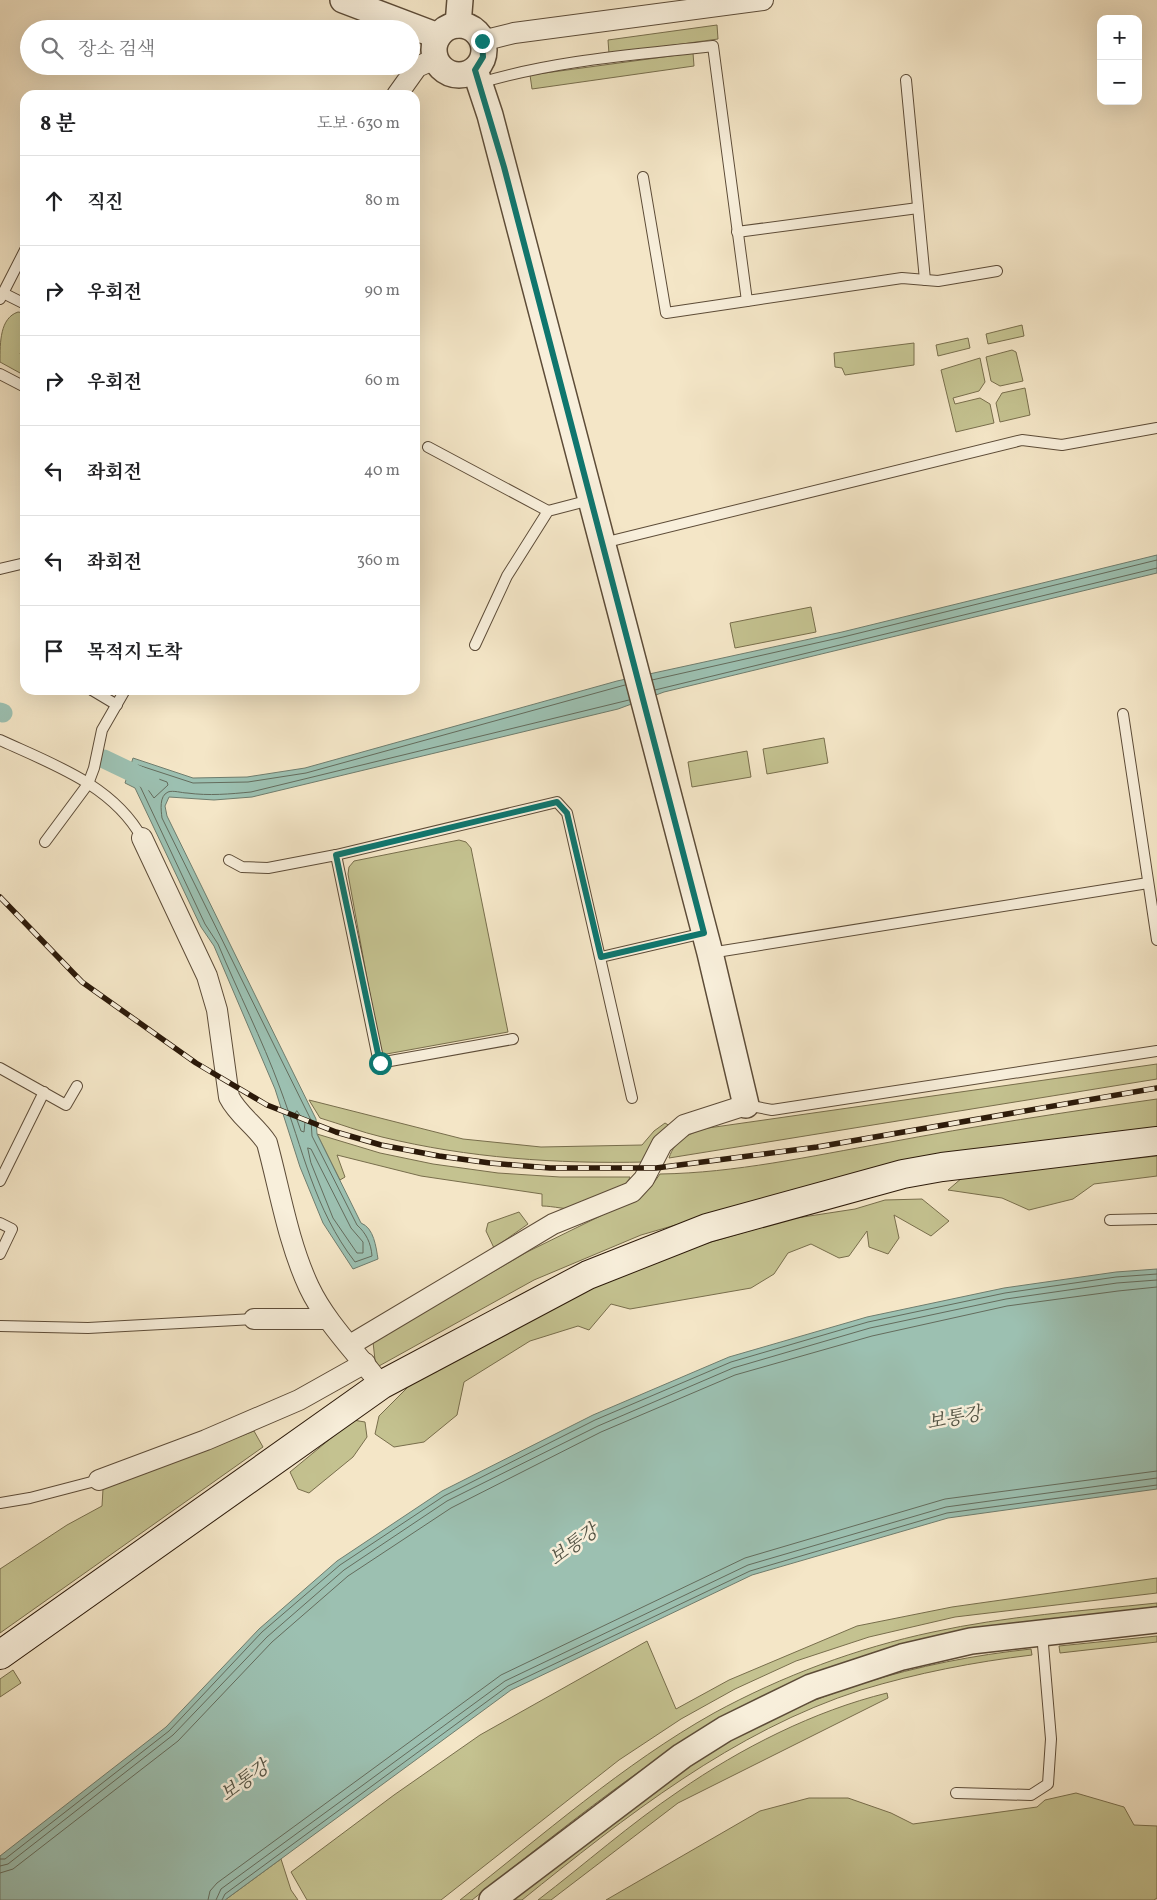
<!DOCTYPE html>
<html lang="ko">
<meta charset="utf-8">
<style>
body{margin:0;font-family:Vollkorn,"Noto Serif KR",serif;background:#f2f2f2;color:#202124}
.controls{position:absolute;right:15px;top:15px;display:grid;overflow:hidden;border-radius:10px;box-shadow:0 5px 20px #0002}
.controls button{width:45px;height:45px;display:grid;place-items:center;padding:0;border:0;border-bottom:1px solid #e0e0e0;background:#fff;color:#202124;font:25px sans-serif}
.stop{position:absolute;width:15px;height:15px;margin:-11px;border:4px solid #0f766e;border-radius:50%;background:#fff}
.stop.end{background:#0f766e;border-color:#fff;box-shadow:0 1px 5px #0008}
.list{margin:0;padding:0;list-style:none}
h2{display:flex;justify-content:space-between;align-items:center;height:65px;margin:0;padding:0 20px;font-size:21px}
h2 small{font-size:16px;font-weight:400;color:#757577}
.list li{display:grid;grid-template-columns:32px 1fr auto;gap:15px;align-items:center;box-sizing:border-box;height:90px;padding:0 20px;border-top:1px solid #e0e0e0}
.list b{display:block;font-size:19px;white-space:nowrap}
.list em{font-size:16px;font-style:normal;color:#757577}
.icon{flex:none;width:28px;height:28px;fill:none;stroke:currentColor;stroke-width:2;stroke-linecap:round;stroke-linejoin:round}
.map{position:relative;flex:none;width:1157px;height:1900px;overflow:hidden}
.search{position:absolute;background:#fff;box-shadow:0 5px 20px #0002;left:20px;top:20px;width:400px;height:55px;display:flex;align-items:center;gap:12px;box-sizing:border-box;padding:0 18px;border-radius:28px;color:#757577;font-size:19px}
.panel{position:absolute;background:#fff;box-shadow:0 5px 20px #0002;left:20px;top:90px;width:400px;height:605px;border-radius:15px}
.map>svg:first-child{display:block}
.green{fill:#c4c290;stroke:#786e4c}
.water{fill:#9cc0b1;stroke:#6f7d6e}
.lines{fill:none;stroke-linecap:round;stroke-linejoin:round}
.shore{stroke:#646c5d;stroke-width:1}
.canal{stroke:#9cc0b1;stroke-width:19}
.service-casing{stroke:#5d4c38;stroke-width:12}
.minor-casing{stroke:#5d4c38;stroke-width:22}
.tertiary-casing{stroke:#5d4c38;stroke-width:28}
.secondary-casing{stroke:#2b1909;stroke-width:30}
.service{stroke:#f8efdb;stroke-width:10}
.minor{stroke:#f8efdb;stroke-width:20}
.tertiary{stroke:#f8efdb;stroke-width:25}
.secondary{stroke:#f8efdb;stroke-width:28}
.rail-casing{stroke:#2b1909;stroke-width:5.5}
.rail{stroke:#f8efdb;stroke-width:4;stroke-dasharray:11;stroke-linecap:butt}
.route{stroke:#0f766e;stroke-width:6}
.labels{text-anchor:middle;stroke-width:5;stroke-linejoin:round;paint-order:stroke}
.water-label{font-size:19px;font-style:italic;fill:#535344;stroke:#f8efdb}
</style>
<div class="map">
<svg width="1157" height="1900" viewBox="0 0 1157 1900">
<rect width="100%" height="100%" fill="#f4e6c7"/>
<filter id="stains"><feTurbulence type="fractalNoise" baseFrequency=".004" numOctaves="4"/><feColorMatrix values="0 0 0 0 .2 0 0 0 0 .09 0 0 0 0 .02 0 0 0 .5 -.17"/></filter>
<radialGradient id="worn" r=".72"><stop offset=".6" stop-color="#630" stop-opacity="0"/><stop offset="1" stop-color="#630" stop-opacity=".3"/></radialGradient>
<g class="green">
<polygon points="717,25 718,39 609,54 608,40"/>
<polygon points="693,53 694,66 532,89 530,75"/>
<path d="M18,312L25,313V343L20,354L25,357V364L20,373L0,362C0,342 0,318 18,312Z"/>
<polygon points="1022,325 1024,336 988,344 986,334"/>
<polygon points="968,338 970,348 938,356 936,345"/>
<polygon points="914,343 914,365 845,375 842,368 835,367 834,353"/>
<polygon points="1012,350 1016,352 1023,381 1000,386 991,381 986,357"/>
<polygon points="980,358 985,382 979,391 953,398 955,404 980,398 990,404 994,423 956,432 941,370"/>
<polygon points="1025,388 1030,415 1000,422 996,403 1002,393"/>
<polygon points="811,607 816,632 735,648 730,623"/>
<polygon points="824,738 828,763 767,774 763,749"/>
<polygon points="747,751 751,777 692,787 688,762"/>
<polygon points="459,840 466,842 471,848 508,1032 381,1055 348,874 349,867 354,861"/>
<path d="M1157,1064V1079L669,1158C675,1139 690,1133 708,1128Z"/>
<path d="M1157,1099V1127L976,1150L741,1206L641,1235L534,1280L379,1366L375,1360L373,1342L527,1252L639,1197L650,1188L660,1174C735,1173 811,1156 885,1143C975,1126 1066,1112 1157,1099Z"/>
<path d="M309,1100L463,1139L541,1147L642,1145L654,1131L665,1123L670,1126L646,1162C557,1164 468,1158 382,1137C361,1132 340,1124 320,1118Z"/>
<path d="M317,1134L380,1153L433,1164L498,1173L560,1177H630C627,1188 590,1207 578,1209C567,1210 553,1206 542,1206V1194L421,1176L337,1155L345,1177L340,1180Z"/>
<polygon points="1157,1156 1157,1176 1094,1184 1073,1199 1029,1210 1002,1198 948,1190 963,1177"/>
<polygon points="922,1199 949,1221 931,1236 894,1215 899,1238 888,1254 869,1247 867,1231 849,1256 839,1258 811,1244 788,1253 774,1274 751,1288 630,1309 611,1304 589,1330 578,1326 530,1341 464,1382 457,1415 424,1442 394,1447 375,1434 379,1416 427,1368 567,1294 694,1247 790,1219 855,1209 885,1200"/>
<polygon points="519,1212 528,1224 494,1248 486,1231 488,1223"/>
<polygon points="353,1420 365,1422 367,1437 353,1457 309,1493 298,1489 290,1472"/>
<polygon points="254,1431 263,1447 0,1633 0,1569 67,1525 102,1506 103,1489"/>
<polygon points="1157,1578 1157,1593 955,1617 869,1637 796,1661 735,1689 681,1719 619,1760 441,1900 307,1900 291,1872 394,1795 480,1735 647,1641 676,1709 729,1680 857,1626 952,1607"/>
<path d="M1157,1603V1611L1070,1620L718,1720C631,1772 552,1837 472,1900H460C542,1836 623,1764 714,1713C782,1676 857,1648 933,1632C1006,1616 1082,1611 1157,1603Z"/>
<polygon points="1157,1636 1157,1642 1060,1653 1059,1646"/>
<path d="M1031,1649L1032,1655C974,1662 917,1673 861,1690C733,1731 625,1817 522,1900H510C575,1851 638,1798 707,1754C805,1693 918,1661 1031,1649Z"/>
<polygon points="13,1670 21,1683 0,1697 0,1679"/>
<path d="M887,1693L888,1698L678,1803L551,1900H538C585,1864 630,1824 679,1791C741,1748 814,1711 887,1693Z"/>
<polygon points="1076,1793 1124,1807 1134,1825 1157,1826 1157,1898 1154,1900 606,1900 760,1811 809,1798 848,1798 891,1813 913,1824 1037,1807 1045,1800"/>
<polygon points="281,1859 291,1890 298,1900 225,1900"/>
</g>
<g class="water">
<path d="M1157,555V573L664,692L618,709L252,797L214,800L169,797L165,806L167,816L316,1119L317,1134L361,1223C374,1228 376,1247 378,1259L353,1269L323,1223L300,1167L275,1089L214,946L201,927L135,788L125,783L133,758L193,778L247,777L305,768L617,681L842,632Z"/>
<polygon points="1157,1269 1157,1489 948,1518 752,1575 511,1690 225,1900 0,1900 0,1856 166,1727 259,1629 337,1561 442,1491 593,1415 729,1357 867,1317 1004,1288 1116,1272"/>
</g>
<g class="lines">
<g class="shore">
<polyline points="652,680 843,637 1157,560"/>
<path d="M625,685L306,773L248,782L193,783L138,765L135,767L132,780L140,786L205,924L218,944C238,992 262,1039 280,1088C303,1149 314,1209 355,1262L372,1256C371,1243 366,1233 357,1225L312,1136L311,1120L162,818C161,810 159,796 168,792C173,790 182,793 187,793C209,796 230,794 251,792L629,700"/>
<polyline points="655,690 1157,568"/>
<polygon points="142,773 167,782 168,785 154,798 139,777"/>
<polygon points="297,1111 305,1122 304,1132 301,1131 295,1114"/>
<polygon points="308,1148 311,1149 351,1228 363,1242 363,1253 357,1253 333,1218 311,1163"/>
<polyline points="0,1859 5,1859 169,1731 262,1632 340,1565 444,1496 595,1420 731,1362 868,1322 1005,1293 1116,1277 1157,1274"/>
<polyline points="0,1866 8,1864 173,1735 267,1637 344,1570 447,1501 598,1426 733,1368 870,1328 1006,1299 1117,1283 1157,1280"/>
<polyline points="0,1873 13,1869 178,1741 272,1642 348,1576 451,1508 601,1432 735,1375 872,1336 1007,1306 1118,1291 1157,1287"/>
<polyline points="208,1900 210,1891 217,1883 501,1675 745,1558 945,1499 1157,1471"/>
<polyline points="216,1900 221,1889 505,1681 748,1565 946,1507 1157,1478"/>
<polyline points="222,1900 225,1894 508,1686 750,1571 947,1513 1157,1485"/>
</g>
<g class="canal">
<polyline points="0,712 3,713"/>
<polyline points="104,759 150,781"/>
</g>
<g class="service-casing">
<g id="service">
<polyline points="906,80 925,280"/>
<path d="M480,83C556,60 634,55 713,46L747,301L902,278L938,281L997,271"/>
<polyline points="643,177 666,313 747,301"/>
<polyline points="737,232 918,208"/>
<polyline points="3,293 25,304"/>
<polyline points="0,299 25,250"/>
<polyline points="0,374 25,387"/>
<polyline points="428,447 548,511"/>
<polyline points="603,543 1022,440 1062,445 1157,428"/>
<polyline points="0,569 25,563"/>
<polyline points="475,645 507,576 548,511 590,500"/>
<polyline points="92,690 117,705"/>
<polyline points="1123,714 1157,940"/>
<path d="M0,740C52,764 113,785 142,838"/>
<polyline points="45,842 88,784 94,768 102,730 125,690"/>
<polyline points="336,855 379,1063 513,1039"/>
<polyline points="229,860 242,867 268,868 336,855 557,802 567,813 632,1098"/>
<polyline points="710,953 1148,883"/>
<polyline points="601,957 704,933"/>
<polyline points="0,1068 66,1105 77,1086"/>
<polyline points="746,1105 772,1110 1157,1051"/>
<polyline points="0,1181 44,1092"/>
<polyline points="1110,1220 1157,1219"/>
<polyline points="0,1223 12,1229 0,1254"/>
<polyline points="0,1326 88,1328 254,1319"/>
<polyline points="0,1503 30,1498 99,1480"/>
<polyline points="956,1793 1031,1795 1048,1784 1051,1739 1042,1633"/>
</g>
</g>
<g class="minor-casing">
<g id="minor">
<polyline points="482,41 514,33 763,0"/>
<polyline points="397,95 417,67 435,59"/>
<path d="M142,838L207,976L217,1010L229,1097C238,1115 256,1126 267,1143C280,1191 288,1242 309,1287C326,1323 357,1353 381,1385"/>
<polyline points="254,1319 327,1319"/>
<polyline points="350,1345 553,1224 632,1192 644,1179 662,1144 684,1125 746,1105"/>
<polyline points="99,1480 206,1440 299,1400 365,1363"/>
</g>
</g>
<g class="tertiary-casing">
<g id="tertiary">
<polyline points="343,0 438,36"/>
<circle cx="459" cy="50" r="25"/>
<polyline points="458,25 460,0"/>
<polyline points="475,70 490,115 710,953 746,1105"/>
<polyline points="492,1900 682,1756 725,1729 811,1687 902,1657 971,1641 1157,1620"/>
</g>
</g>
<g class="secondary-casing">
<polyline id="secondary" points="0,1655 381,1385 588,1275 707,1228 903,1174 942,1167 1157,1141"/>
</g>
<use href="#service" class="service"/>
<use href="#minor" class="minor"/>
<use href="#tertiary" class="tertiary"/>
<use href="#secondary" class="secondary"/>
<g class="rail-casing">
<polyline id="rail" points="0,897 82,982 196,1063 267,1105 336,1132 381,1145 439,1156 490,1163 550,1168 656,1168 817,1147 1157,1088"/>
</g>
<use href="#rail" class="rail"/>
</g>
<g class="lines">
<polyline class="route" points="380,1063 336,855 557,802 567,813 601,957 704,933 504,167 475,70 483,57 482,41"/>
</g>
<g class="labels">
<g class="water-label">
<text transform="translate(954 1417) rotate(-10)" y="7">보통강</text>
<text transform="translate(573 1544) rotate(-36)" y="7">보통강</text>
<text transform="translate(244 1780) rotate(-36)" y="7">보통강</text>
</g>
</g>
<rect width="100%" height="100%" filter="url(#stains)"/>
<rect width="100%" height="100%" fill="url(#worn)"/>
</svg>
<div class="controls">
<button>+</button>
<button>−</button>
</div>
<div class="stop" style="left:380px;top:1063px"></div>
<div class="stop end" style="left:482px;top:41px"></div>
<div class="search"><svg class="icon" aria-label="search" viewBox="0 0 24 24"><circle cx="10" cy="10" r="6"/><path d="M15 15l6 6"/></svg>장소 검색</div>
<section class="panel">
<h2>8 분<small>도보 · 630 m</small></h2>
<ul class="list">
<li><svg class="icon" aria-label="ahead" viewBox="0 0 24 24"><path d="M12 20V5M6 11l6-6 6 6"/></svg><div><b>직진</b></div><em>80 m</em></li>
<li><svg class="icon" aria-label="right" viewBox="0 0 24 24"><path d="M7 20v-9h11M14 6l5 5-5 5"/></svg><div><b>우회전</b></div><em>90 m</em></li>
<li><svg class="icon" aria-label="right" viewBox="0 0 24 24"><path d="M7 20v-9h11M14 6l5 5-5 5"/></svg><div><b>우회전</b></div><em>60 m</em></li>
<li><svg class="icon" aria-label="left" viewBox="0 0 24 24"><path d="M17 20v-9H6M10 6l-5 5 5 5"/></svg><div><b>좌회전</b></div><em>40 m</em></li>
<li><svg class="icon" aria-label="left" viewBox="0 0 24 24"><path d="M17 20v-9H6M10 6l-5 5 5 5"/></svg><div><b>좌회전</b></div><em>360 m</em></li>
<li><svg class="icon" aria-label="arrive" viewBox="0 0 24 24"><path d="M6 21V4h12l-3 4 3 4H6"/></svg><div><b>목적지 도착</b></div></li>
</ul>
</section>
</div>
